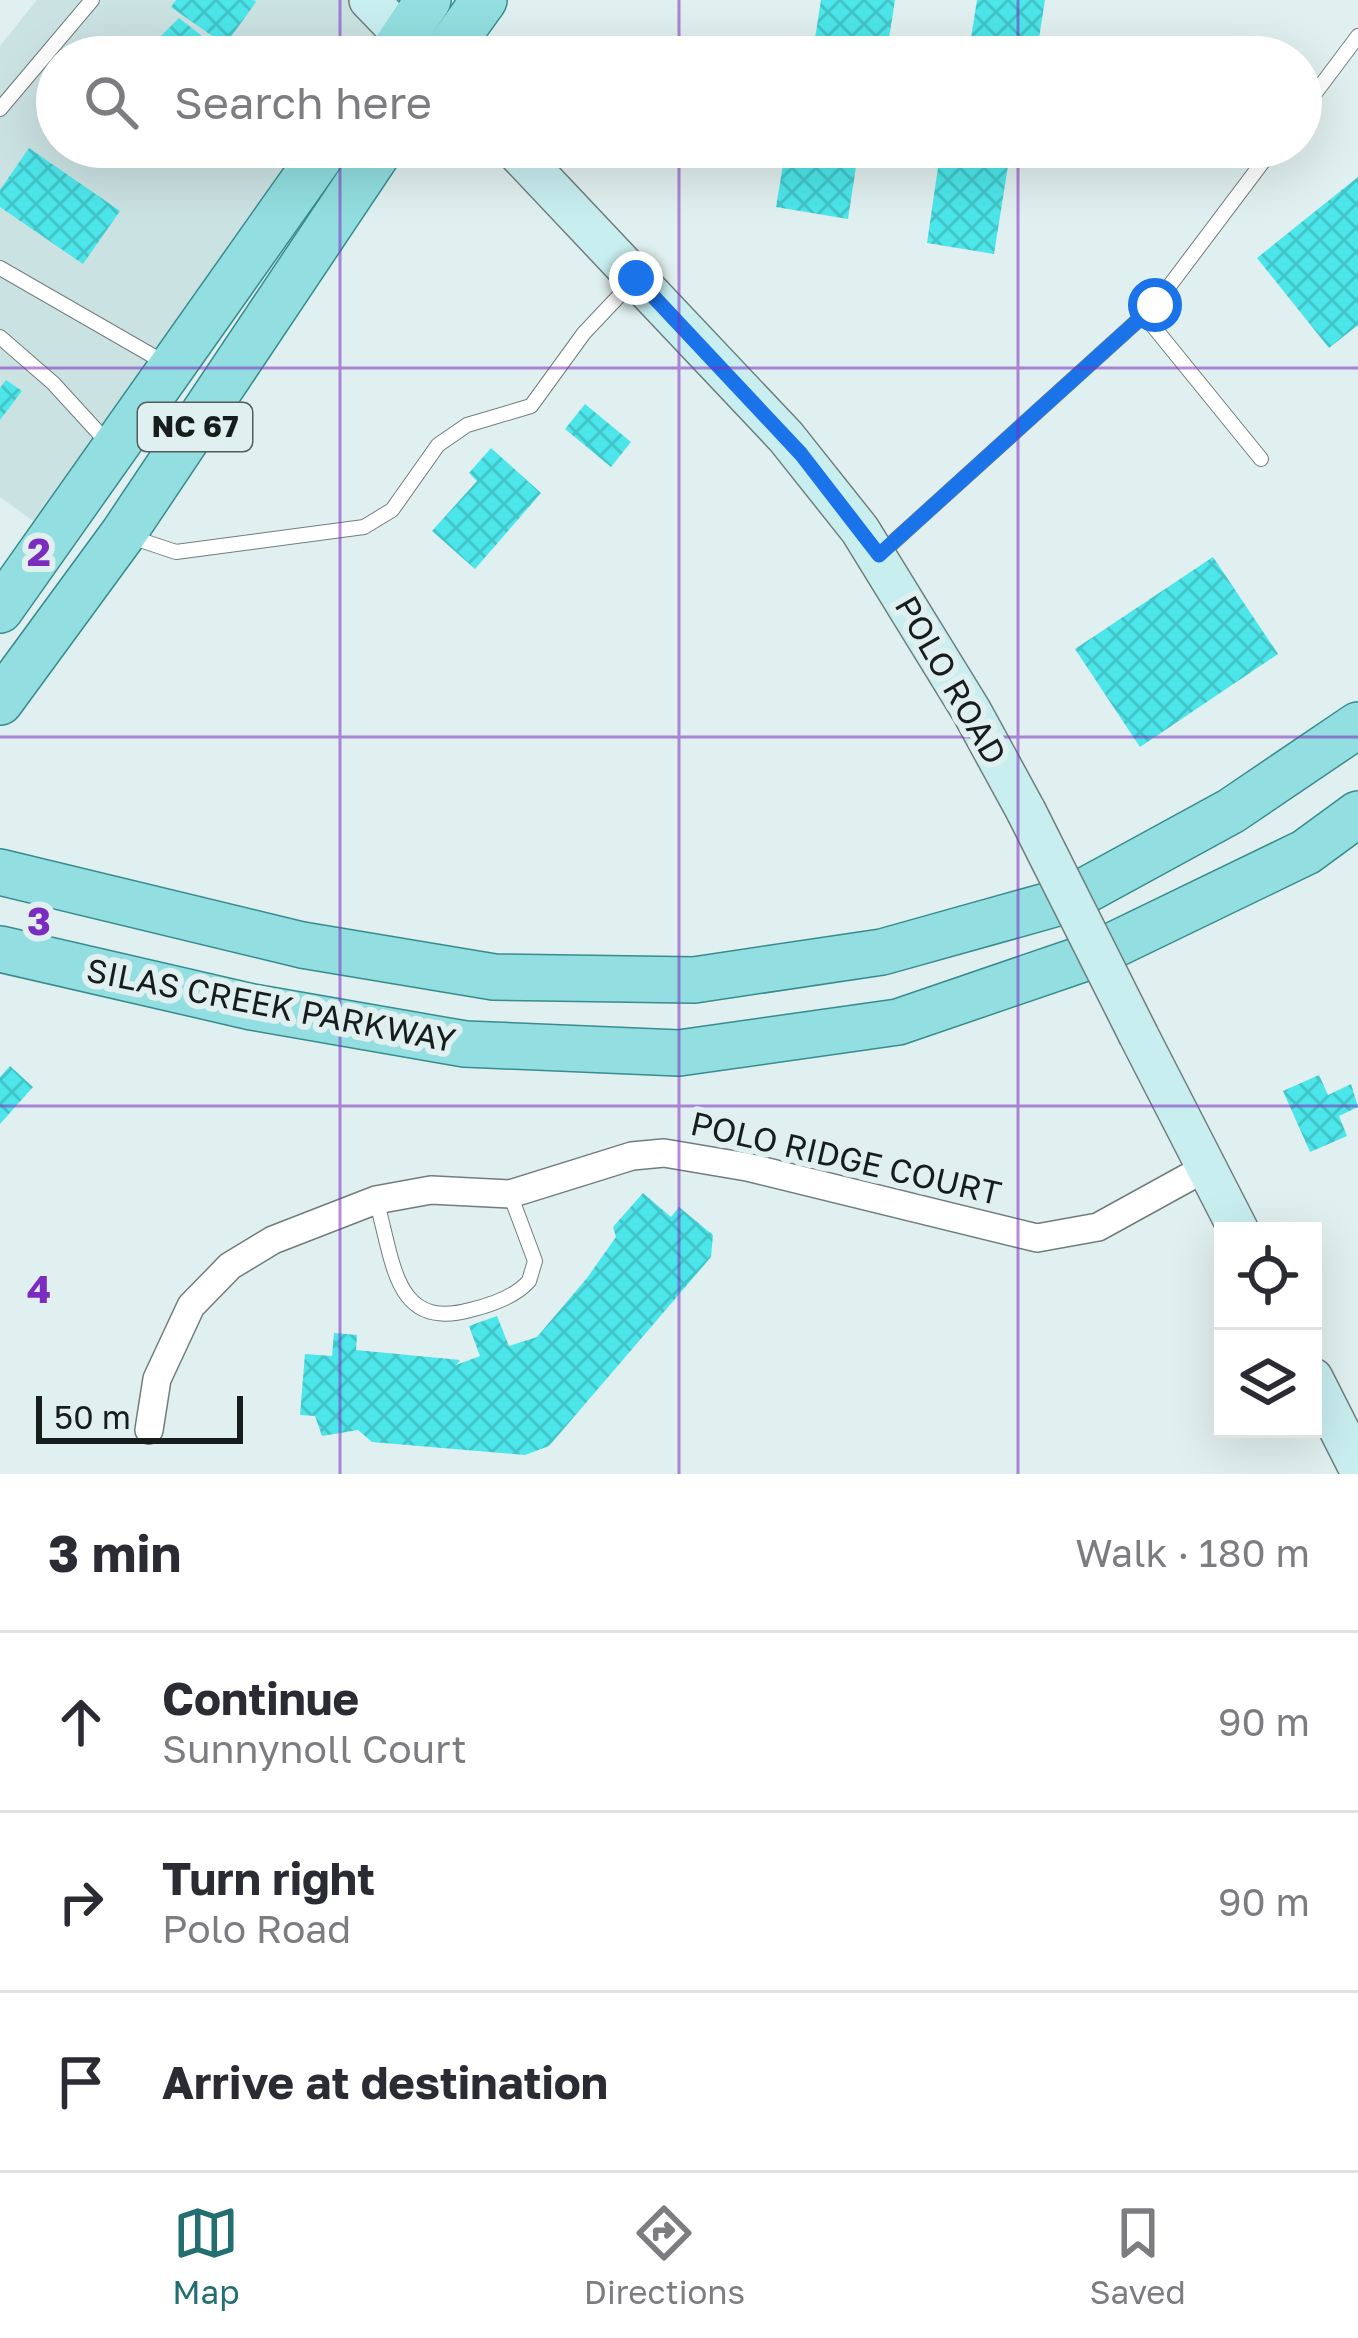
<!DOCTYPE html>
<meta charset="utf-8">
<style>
body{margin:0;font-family:"Golos Text",sans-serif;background:#f2f2f3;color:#2b2b33}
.controls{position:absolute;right:36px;bottom:36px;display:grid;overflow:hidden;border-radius:0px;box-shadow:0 12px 48px #0002}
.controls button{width:108px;height:108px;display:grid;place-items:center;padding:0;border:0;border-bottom:3px solid #e1e1e2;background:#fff;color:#2b2b33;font:60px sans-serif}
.scale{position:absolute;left:36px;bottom:30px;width:207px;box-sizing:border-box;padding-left:12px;border:6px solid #171c1c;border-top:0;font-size:33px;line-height:42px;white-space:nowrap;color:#171c1c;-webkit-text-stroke:9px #e0efef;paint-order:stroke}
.stop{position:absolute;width:36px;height:36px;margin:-27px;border:9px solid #1a73e8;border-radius:50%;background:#fff}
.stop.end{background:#1a73e8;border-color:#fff;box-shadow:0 3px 12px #0008}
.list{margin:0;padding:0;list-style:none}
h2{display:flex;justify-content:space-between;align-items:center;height:156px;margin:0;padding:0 48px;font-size:51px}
h2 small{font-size:39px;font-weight:400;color:#7c7c81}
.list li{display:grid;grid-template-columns:78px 1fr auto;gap:36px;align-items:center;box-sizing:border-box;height:180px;padding:0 48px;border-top:3px solid #e1e1e2}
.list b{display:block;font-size:45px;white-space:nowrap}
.list p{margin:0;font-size:39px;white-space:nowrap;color:#7c7c81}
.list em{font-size:39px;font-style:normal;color:#7c7c81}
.icon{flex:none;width:66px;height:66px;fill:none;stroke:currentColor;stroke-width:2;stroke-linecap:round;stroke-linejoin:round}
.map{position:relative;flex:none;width:1358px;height:1474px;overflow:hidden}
.search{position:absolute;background:#fff;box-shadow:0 12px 48px #0002;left:36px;right:36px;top:36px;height:132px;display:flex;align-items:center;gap:30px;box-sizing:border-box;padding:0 42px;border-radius:66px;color:#7c7c81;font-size:45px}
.sheet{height:696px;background:#fff}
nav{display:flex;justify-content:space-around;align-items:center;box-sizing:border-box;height:168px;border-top:3px solid #e1e1e2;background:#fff;font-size:33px;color:#7c7c81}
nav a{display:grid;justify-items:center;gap:6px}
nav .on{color:#236e71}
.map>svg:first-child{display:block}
.built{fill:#cbe2e2}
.building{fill:url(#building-cross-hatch)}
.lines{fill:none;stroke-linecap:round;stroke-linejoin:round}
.service-casing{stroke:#707d7d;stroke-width:16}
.minor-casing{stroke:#707d7d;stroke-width:30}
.secondary-casing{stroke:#707d7d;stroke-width:42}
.primary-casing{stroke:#388c8e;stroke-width:48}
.service{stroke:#fff;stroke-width:14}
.minor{stroke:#fff;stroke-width:27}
.secondary{stroke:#c8eef0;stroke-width:39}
.primary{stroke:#92dee0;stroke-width:45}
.secondary-bridge-casing{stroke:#707d7d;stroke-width:42;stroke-linecap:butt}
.secondary-bridge{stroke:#c8eef0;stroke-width:39}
.route{stroke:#1a73e8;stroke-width:15}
.grid{fill:none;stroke:#7b2cbf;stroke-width:3;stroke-opacity:0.55}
.labels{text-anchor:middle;stroke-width:12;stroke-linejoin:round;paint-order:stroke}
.shield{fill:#e0efef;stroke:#535b5b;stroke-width:3}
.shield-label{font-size:30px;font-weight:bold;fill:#171c1c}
.street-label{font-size:33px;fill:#171c1c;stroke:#e0efef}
.grid-label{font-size:39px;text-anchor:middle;font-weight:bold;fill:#7b2cbf;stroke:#e0efef;stroke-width:12;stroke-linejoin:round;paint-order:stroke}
</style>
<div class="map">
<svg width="1358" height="1474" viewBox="0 0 1358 1474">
<defs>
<pattern id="building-cross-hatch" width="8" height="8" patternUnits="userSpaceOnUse" patternTransform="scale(3)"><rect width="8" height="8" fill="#4ce6ea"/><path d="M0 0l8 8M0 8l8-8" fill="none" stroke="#42c5c8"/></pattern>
</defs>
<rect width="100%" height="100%" fill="#e0efef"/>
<polygon class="built" points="37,0 440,0 390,57 57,57 57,147 327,147 54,536 0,497 0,46"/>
<g class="building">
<polygon points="176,0 254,0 256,2 225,45 171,7"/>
<polygon points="821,0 895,0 886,57 812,57"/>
<polygon points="977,0 1045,0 1036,57 968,57"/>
<polygon points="179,18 221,51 217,57 140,57"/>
<polygon points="786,147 859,147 848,219 776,207"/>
<polygon points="941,147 1011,147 994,254 927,243"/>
<polygon points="29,148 120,211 83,264 0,207 0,190"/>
<polygon points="1358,177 1358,325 1329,348 1257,258"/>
<polygon points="6,380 22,391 0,420 0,388"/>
<polygon points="585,404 631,442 611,467 565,429"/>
<polygon points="491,448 541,493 475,569 432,531 477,481 469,473"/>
<polygon points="1213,557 1278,654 1140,747 1075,649"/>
<polygon points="10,1066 33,1087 0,1124 0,1077"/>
<polygon points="1319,1075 1328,1095 1351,1084 1358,1107 1339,1116 1347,1136 1310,1152 1283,1091"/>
<polygon points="643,1193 671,1217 679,1207 713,1235 711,1257 549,1446 525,1455 372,1442 358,1430 322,1436 315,1416 300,1415 305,1354 332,1356 334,1333 357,1335 356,1350 460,1360 456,1365 480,1356 469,1326 497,1316 509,1346 537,1337 587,1278 616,1237 613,1227"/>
</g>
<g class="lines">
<g class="service-casing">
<g id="service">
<polyline points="0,109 92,0"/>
<polyline points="1301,112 1358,36"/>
<polyline points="0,268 167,364"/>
<polyline points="1144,315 1261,459"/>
<polyline points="0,337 53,383 107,442"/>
<polyline points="128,536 176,552 364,527 392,510 438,445 467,425 531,406 584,333 635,279"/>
<polyline points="879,555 1155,305 1274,147"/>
<path d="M376,1200C394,1260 393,1331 470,1310C491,1305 515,1297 529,1281L535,1261L510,1194"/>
</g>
</g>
<g class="minor-casing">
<polyline id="minor" points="149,1430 157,1379 191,1306 230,1266 273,1240 376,1200 431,1190 510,1194 632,1156 664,1153 747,1167 1037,1238 1098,1227 1207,1167"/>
</g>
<g class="secondary-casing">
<g id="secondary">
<polyline points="369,0 424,57"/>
<polyline points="512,147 786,437 860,530 972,712 1026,811"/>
<polyline points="1139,1036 1239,1231"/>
<polyline points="1313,1378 1358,1467"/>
</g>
</g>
<g class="primary-casing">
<g id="primary">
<polyline points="390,57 428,0"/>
<polyline points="443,57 484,0"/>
<polyline points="0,610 327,147"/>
<polyline points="0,702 123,534 382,147"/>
<polyline points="0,872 302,945 494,977 694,980 882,952 1068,900 1231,811 1358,725"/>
<polyline points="0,949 252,1007 465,1044 679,1053 898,1022 1091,956 1306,852 1358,814"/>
</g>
</g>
<use href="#service" class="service"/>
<use href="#minor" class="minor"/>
<use href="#secondary" class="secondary"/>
<use href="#primary" class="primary"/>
<g class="secondary-bridge-casing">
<polyline id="secondary-bridge" points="1026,811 1139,1036"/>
</g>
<use href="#secondary-bridge" class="secondary-bridge"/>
</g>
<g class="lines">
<polyline class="route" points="636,278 801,454 879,555 1155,305"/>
</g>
<path class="grid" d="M340,0V57M679,0V57M1018,0V57M340,147V1474M679,147V1474M1018,147V1474M0,368H1358M0,737H1358M0,1106H1358"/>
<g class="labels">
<rect class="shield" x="138" y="403" width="114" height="48" rx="9"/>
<g class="shield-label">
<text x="195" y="437">NC 67</text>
</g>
<g class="street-label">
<text transform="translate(951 680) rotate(60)" y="12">POLO ROAD</text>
<text transform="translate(271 1005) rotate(11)" y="12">SILAS CREEK PARKWAY</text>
<text transform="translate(846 1158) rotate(13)" y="12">POLO RIDGE COURT</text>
</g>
</g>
<g class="grid-label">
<text x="39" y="566">2</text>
<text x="39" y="935">3</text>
<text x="39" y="1303">4</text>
</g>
</svg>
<div class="controls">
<button><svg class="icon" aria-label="locate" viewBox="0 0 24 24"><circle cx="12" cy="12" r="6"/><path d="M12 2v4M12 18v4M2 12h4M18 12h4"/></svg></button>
<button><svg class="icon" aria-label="layers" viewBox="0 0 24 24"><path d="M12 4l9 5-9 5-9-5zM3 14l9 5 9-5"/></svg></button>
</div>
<div class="scale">50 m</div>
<div class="stop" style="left:1155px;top:305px"></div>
<div class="stop end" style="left:636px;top:278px"></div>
<div class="search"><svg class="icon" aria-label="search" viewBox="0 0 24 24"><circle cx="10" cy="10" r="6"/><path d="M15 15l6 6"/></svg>Search here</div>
</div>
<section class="sheet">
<h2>3 min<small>Walk · 180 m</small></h2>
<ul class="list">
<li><svg class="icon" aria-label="ahead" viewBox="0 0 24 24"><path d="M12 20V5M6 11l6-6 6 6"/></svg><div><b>Continue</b><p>Sunnynoll Court</p></div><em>90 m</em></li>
<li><svg class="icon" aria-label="right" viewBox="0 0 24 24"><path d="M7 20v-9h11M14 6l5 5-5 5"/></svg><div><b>Turn right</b><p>Polo Road</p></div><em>90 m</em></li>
<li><svg class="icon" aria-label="arrive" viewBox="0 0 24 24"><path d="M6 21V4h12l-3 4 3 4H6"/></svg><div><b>Arrive at destination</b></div></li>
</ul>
</section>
<nav>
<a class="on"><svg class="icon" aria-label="map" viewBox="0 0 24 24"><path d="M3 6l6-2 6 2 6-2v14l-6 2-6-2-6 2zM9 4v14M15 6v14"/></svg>Map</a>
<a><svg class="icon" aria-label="directions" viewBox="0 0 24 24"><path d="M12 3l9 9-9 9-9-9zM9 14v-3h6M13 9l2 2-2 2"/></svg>Directions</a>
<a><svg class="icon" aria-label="saved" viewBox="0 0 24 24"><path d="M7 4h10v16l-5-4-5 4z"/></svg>Saved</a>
</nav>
